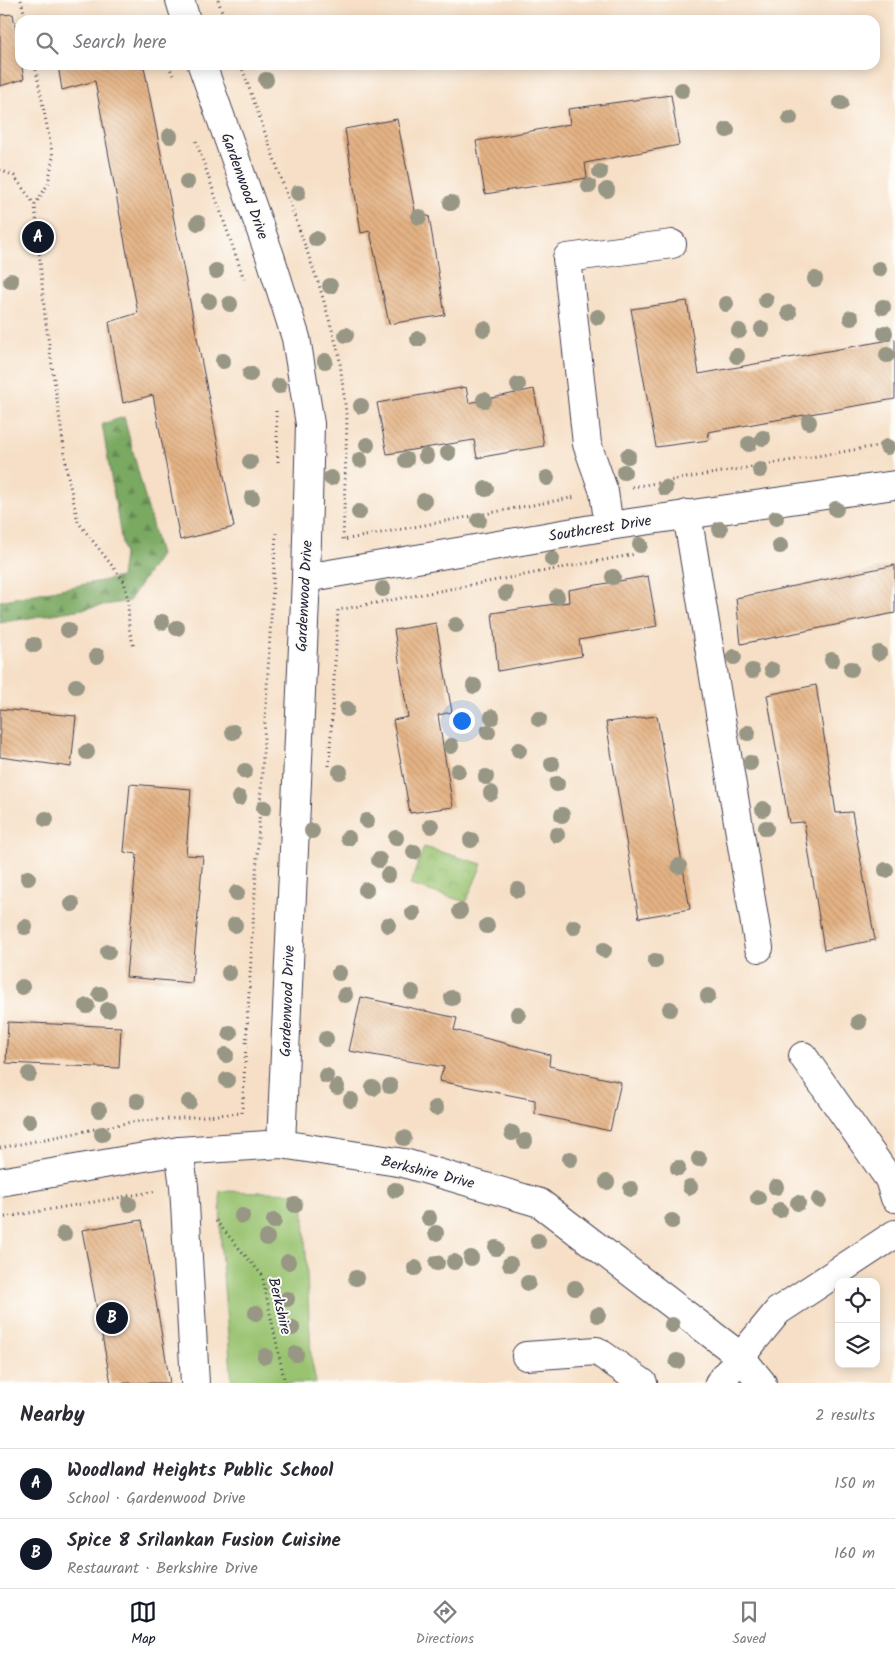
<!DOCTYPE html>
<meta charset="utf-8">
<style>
body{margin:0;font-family:Kalam,sans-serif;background:#f7f7f7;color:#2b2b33}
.controls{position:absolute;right:15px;bottom:15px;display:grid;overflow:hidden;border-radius:10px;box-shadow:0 2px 12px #0003}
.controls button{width:45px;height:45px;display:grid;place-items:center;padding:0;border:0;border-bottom:1px solid #e1e1e2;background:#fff;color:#2b2b33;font:25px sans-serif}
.you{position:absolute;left:461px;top:720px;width:18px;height:18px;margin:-12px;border:4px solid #fff;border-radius:50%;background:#1a73e8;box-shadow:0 0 0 8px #1a73e833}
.badge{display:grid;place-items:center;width:32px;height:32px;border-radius:50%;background:#111827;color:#fff;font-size:16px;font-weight:700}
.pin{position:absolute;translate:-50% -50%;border:2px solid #fff;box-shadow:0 1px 5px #0006}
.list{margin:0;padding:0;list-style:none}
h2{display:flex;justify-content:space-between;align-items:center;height:65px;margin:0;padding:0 20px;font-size:21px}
h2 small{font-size:16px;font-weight:400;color:#7c7c81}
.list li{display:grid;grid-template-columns:32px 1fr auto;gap:15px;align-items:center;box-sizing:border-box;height:70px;padding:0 20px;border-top:1px solid #e1e1e2}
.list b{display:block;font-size:19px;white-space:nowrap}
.list p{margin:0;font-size:16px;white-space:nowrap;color:#7c7c81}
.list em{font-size:16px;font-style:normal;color:#7c7c81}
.icon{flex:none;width:28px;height:28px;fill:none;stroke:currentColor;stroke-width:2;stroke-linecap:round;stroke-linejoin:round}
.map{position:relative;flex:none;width:895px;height:1383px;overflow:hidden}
.search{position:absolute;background:#fff;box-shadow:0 2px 12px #0003;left:15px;right:15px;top:15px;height:55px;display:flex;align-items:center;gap:12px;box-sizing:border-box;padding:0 18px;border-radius:15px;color:#7c7c81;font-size:19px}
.sheet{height:205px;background:#fff}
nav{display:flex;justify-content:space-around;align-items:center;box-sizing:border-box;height:70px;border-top:1px solid #e1e1e2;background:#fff;font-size:14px;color:#7c7c81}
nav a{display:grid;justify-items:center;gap:2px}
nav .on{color:#111827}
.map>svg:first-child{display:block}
.grass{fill:#99c370;stroke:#5e7256}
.forest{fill:url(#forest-firs);stroke:#4e664e}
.park{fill:url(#park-crowns);stroke:#5e7256}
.building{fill:url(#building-back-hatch)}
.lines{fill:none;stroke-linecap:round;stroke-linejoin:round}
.minor-casing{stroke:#423e50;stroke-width:30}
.path{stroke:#423e50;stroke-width:3;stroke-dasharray:1 4;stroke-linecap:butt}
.minor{stroke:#fff;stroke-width:28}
.tree{fill:#989684}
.labels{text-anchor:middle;stroke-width:4;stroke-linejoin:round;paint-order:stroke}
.street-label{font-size:15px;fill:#22223b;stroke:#fdfcf7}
</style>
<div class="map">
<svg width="895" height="1383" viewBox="0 0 895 1383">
<defs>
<pattern id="forest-firs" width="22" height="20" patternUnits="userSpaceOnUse" patternTransform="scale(1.25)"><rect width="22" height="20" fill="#7aa962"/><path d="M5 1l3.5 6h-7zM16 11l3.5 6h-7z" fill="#648952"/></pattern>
<pattern id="park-crowns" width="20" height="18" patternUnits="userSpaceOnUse" patternTransform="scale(1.25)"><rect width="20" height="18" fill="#99c370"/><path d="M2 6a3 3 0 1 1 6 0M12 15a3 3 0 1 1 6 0" fill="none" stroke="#84a762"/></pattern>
<pattern id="building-back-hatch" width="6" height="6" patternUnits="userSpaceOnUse" patternTransform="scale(1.25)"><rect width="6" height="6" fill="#e4b284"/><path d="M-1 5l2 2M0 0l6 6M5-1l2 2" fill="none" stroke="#c39973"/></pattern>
</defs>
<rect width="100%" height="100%" fill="#fdfcf7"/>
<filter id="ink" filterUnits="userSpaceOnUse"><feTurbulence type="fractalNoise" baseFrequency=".02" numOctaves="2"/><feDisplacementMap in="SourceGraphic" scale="10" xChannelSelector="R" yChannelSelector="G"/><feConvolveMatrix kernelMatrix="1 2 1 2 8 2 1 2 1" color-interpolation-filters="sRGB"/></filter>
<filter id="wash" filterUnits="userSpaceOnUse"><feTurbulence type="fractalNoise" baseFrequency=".0096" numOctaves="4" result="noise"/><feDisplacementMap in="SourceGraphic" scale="20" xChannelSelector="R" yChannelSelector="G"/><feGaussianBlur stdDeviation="1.12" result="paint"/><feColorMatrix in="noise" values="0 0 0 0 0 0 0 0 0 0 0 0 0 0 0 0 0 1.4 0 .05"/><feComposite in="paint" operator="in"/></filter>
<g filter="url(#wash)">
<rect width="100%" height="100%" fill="#f6dfc6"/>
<polygon class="grass" points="220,1191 303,1193 311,1357 316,1383 232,1383 221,1251"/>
<polygon class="forest" points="124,417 160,555 129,601 0,623 0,601 121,577 124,555 102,424"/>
<polygon class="park" points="424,847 482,864 466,902 410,885"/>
<g id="blocks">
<g class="building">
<polygon points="13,14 24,79 0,86 0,15"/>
<polygon points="58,65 134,65 135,69 144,67 234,527 180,540 153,395 123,403 109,322 138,313 95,81 62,90"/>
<polygon points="671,95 679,145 585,163 587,178 485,194 476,141 570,124 568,109"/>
<polygon points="397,119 416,216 429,216 445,315 389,324 370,231 361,233 345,129"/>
<polygon points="687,301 699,374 895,339 895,399 708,432 709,440 656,447 631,309"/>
<polygon points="466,387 469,403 534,389 544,446 477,458 474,440 387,454 377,403"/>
<polygon points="895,565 895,613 741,644 736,598"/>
<polygon points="648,576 657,626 579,640 582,656 498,671 492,613 569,602 568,590"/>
<polygon points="436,623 452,712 438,715 453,807 410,813 393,720 408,717 394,630"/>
<polygon points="816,685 836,813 852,812 875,940 824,950 804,822 789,823 767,695"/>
<polygon points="0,709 76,716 71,767 0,757"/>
<polygon points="657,716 690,909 639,918 606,722"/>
<polygon points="130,784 191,789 186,855 203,856 192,983 126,977 137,854 124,852"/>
<polygon points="361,997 457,1018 454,1030 550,1055 549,1066 621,1082 610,1131 535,1114 535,1100 439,1081 444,1067 349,1051"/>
<polygon points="8,1022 121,1027 119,1068 6,1063"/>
<polygon points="142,1220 170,1383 111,1383 82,1230"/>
</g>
</g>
</g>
<g filter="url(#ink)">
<use href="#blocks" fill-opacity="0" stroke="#423e50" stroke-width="1"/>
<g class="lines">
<g class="minor-casing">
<g id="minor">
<polyline points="180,0 186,20"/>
<polyline points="202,65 270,256 296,338 310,424 306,578 281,1144"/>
<polyline points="687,514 759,948"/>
<polyline points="609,526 604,492 587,444 567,258 672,244"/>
<polyline points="306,578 609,526 895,485"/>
<polyline points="803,1056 889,1179 895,1198"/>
<polyline points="179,1151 184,1186 195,1383"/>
<polyline points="0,1182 179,1151 281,1144 404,1163 540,1203 740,1356 762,1383"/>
<polyline points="526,1356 597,1351 643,1383"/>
<polyline points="719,1383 778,1311 895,1234"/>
</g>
</g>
<g class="path">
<polyline points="21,0 26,20"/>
<polyline points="218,0 225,20"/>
<polyline points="169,65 173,76"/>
<polyline points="241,65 320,288 339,354 347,421 343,540 576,497"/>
<polyline points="196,141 244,279"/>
<polyline points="0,170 14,176 35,205 45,317 68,476 78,522 124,581 128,600 129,628 134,648"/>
<polyline points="35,205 48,184 53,157 35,65"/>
<polyline points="276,411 278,462"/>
<polyline points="632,487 895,443"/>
<polyline points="329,766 338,610 636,554"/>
<polyline points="0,1148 131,1122 242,1113 276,533"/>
<polyline points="0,1218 157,1191"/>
<polyline points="216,1221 262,1275 285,1383"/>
</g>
<use href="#minor" class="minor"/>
</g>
<g class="tree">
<circle cx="266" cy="80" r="8"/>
<circle cx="682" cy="90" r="8"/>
<circle cx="841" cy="103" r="8"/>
<circle cx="790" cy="118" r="8"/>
<circle cx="727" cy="130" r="8"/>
<circle cx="170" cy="136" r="8"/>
<circle cx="600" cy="172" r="8"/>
<circle cx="187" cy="182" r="8"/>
<circle cx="589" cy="186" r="8"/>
<circle cx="607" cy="190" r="8"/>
<circle cx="298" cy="193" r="8"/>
<circle cx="451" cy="203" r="8"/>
<circle cx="419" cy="217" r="8"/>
<circle cx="198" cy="223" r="8"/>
<circle cx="316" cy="239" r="8"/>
<circle cx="879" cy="269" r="8"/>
<circle cx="216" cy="271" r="8"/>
<circle cx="815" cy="279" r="8"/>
<circle cx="11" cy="281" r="8"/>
<circle cx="330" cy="286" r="8"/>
<circle cx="766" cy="300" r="8"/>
<circle cx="209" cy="301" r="8"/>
<circle cx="230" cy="304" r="8"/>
<circle cx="726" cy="304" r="8"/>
<circle cx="883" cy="307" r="8"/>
<circle cx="789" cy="313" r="8"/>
<circle cx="598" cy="317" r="8"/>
<circle cx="851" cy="318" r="8"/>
<circle cx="484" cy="329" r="8"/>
<circle cx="762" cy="329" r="8"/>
<circle cx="739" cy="331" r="8"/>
<circle cx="885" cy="333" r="8"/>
<circle cx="346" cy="335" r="8"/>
<circle cx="418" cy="339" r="8"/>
<circle cx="887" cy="355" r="8"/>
<circle cx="737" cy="356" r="8"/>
<circle cx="223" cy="361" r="8"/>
<circle cx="325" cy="361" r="8"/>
<circle cx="250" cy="374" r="8"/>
<circle cx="518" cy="385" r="8"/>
<circle cx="279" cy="386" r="8"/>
<circle cx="484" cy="400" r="8"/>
<circle cx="361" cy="406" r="8"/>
<circle cx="809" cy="422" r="8"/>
<circle cx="763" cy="438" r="8"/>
<circle cx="749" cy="444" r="8"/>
<circle cx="367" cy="445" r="8"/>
<circle cx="887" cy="447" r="8"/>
<circle cx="448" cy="453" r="8"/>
<circle cx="426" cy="456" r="8"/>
<circle cx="628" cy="456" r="8"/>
<circle cx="360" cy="460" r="8"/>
<circle cx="406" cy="460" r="8"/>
<circle cx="250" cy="462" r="8"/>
<circle cx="760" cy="470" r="8"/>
<circle cx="624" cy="472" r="8"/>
<circle cx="331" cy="478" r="8"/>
<circle cx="547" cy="478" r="8"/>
<circle cx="665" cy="488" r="8"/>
<circle cx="486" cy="489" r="8"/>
<circle cx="252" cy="498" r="8"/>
<circle cx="424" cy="501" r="8"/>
<circle cx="836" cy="509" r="8"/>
<circle cx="359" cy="512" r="8"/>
<circle cx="776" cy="518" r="8"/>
<circle cx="479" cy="520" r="8"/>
<circle cx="720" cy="529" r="8"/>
<circle cx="640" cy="545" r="8"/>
<circle cx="780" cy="546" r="8"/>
<circle cx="552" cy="559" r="8"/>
<circle cx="613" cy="577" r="8"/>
<circle cx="383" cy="589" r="8"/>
<circle cx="506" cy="593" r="8"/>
<circle cx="557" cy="597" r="8"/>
<circle cx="162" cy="622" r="8"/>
<circle cx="456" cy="625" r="8"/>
<circle cx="177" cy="628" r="8"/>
<circle cx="68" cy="630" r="8"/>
<circle cx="34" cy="645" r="8"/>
<circle cx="879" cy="653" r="8"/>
<circle cx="97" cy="656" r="8"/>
<circle cx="734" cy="657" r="8"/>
<circle cx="832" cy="660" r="8"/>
<circle cx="851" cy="669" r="8"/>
<circle cx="772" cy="670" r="8"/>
<circle cx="752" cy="671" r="8"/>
<circle cx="76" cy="686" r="8"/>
<circle cx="474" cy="686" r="8"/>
<circle cx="347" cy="709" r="8"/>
<circle cx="492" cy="717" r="8"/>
<circle cx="539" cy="719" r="8"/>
<circle cx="233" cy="732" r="8"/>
<circle cx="488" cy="732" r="8"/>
<circle cx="748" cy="733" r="8"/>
<circle cx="451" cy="746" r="8"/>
<circle cx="519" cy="750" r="8"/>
<circle cx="87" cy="752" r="8"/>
<circle cx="750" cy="763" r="8"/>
<circle cx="552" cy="764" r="8"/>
<circle cx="245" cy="771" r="8"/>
<circle cx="458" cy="771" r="8"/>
<circle cx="340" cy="772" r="8"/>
<circle cx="486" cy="777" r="8"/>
<circle cx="557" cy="784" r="8"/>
<circle cx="491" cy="793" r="8"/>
<circle cx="239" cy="798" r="8"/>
<circle cx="264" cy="808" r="8"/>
<circle cx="763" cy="809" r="8"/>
<circle cx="562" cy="815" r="8"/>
<circle cx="46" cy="819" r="8"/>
<circle cx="367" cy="821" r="8"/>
<circle cx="431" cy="826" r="8"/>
<circle cx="766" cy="828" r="8"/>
<circle cx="312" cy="831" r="8"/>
<circle cx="557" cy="835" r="8"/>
<circle cx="348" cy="838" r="8"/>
<circle cx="396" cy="838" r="8"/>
<circle cx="471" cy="840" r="8"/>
<circle cx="414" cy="852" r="8"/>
<circle cx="379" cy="860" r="8"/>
<circle cx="679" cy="866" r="8"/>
<circle cx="886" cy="870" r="8"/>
<circle cx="388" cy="875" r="8"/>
<circle cx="28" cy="878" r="8"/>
<circle cx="366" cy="890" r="8"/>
<circle cx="518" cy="890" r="8"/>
<circle cx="237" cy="893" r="8"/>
<circle cx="72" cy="904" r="8"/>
<circle cx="460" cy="911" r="8"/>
<circle cx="413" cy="913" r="8"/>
<circle cx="235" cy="925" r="8"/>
<circle cx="388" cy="925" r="8"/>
<circle cx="487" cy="926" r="8"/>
<circle cx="25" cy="927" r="8"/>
<circle cx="574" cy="927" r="8"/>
<circle cx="604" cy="950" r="8"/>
<circle cx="108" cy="952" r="8"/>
<circle cx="655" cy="961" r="8"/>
<circle cx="229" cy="973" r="8"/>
<circle cx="339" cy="973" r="8"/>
<circle cx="22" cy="987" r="8"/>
<circle cx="412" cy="992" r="8"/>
<circle cx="100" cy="994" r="8"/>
<circle cx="345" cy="995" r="8"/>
<circle cx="708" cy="996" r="8"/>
<circle cx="452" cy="998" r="8"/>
<circle cx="87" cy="1006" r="8"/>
<circle cx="670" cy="1009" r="8"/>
<circle cx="108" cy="1010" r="8"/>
<circle cx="518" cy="1014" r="8"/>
<circle cx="859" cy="1022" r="8"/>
<circle cx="230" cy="1033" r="8"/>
<circle cx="326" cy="1039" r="8"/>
<circle cx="226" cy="1055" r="8"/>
<circle cx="29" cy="1074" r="8"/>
<circle cx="326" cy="1076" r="8"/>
<circle cx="227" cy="1080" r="8"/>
<circle cx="390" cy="1086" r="8"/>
<circle cx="337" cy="1087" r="8"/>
<circle cx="373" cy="1088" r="8"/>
<circle cx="351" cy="1100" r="8"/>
<circle cx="137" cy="1101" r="8"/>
<circle cx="189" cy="1102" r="8"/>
<circle cx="436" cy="1108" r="8"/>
<circle cx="99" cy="1110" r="8"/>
<circle cx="29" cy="1121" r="8"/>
<circle cx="512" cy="1133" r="8"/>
<circle cx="102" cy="1134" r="8"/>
<circle cx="404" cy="1138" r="8"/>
<circle cx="525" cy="1141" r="8"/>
<circle cx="570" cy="1159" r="8"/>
<circle cx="699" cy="1159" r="8"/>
<circle cx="678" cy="1168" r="8"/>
<circle cx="607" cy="1182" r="8"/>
<circle cx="690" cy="1187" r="8"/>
<circle cx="776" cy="1187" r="8"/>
<circle cx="631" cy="1189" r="8"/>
<circle cx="395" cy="1190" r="8"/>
<circle cx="758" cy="1198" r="8"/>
<circle cx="819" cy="1200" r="8"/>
<circle cx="798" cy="1203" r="8"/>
<circle cx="129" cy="1204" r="8"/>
<circle cx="295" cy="1205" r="8"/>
<circle cx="780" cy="1210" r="8"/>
<circle cx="242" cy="1216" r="8"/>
<circle cx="429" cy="1218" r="8"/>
<circle cx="274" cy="1221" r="8"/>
<circle cx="672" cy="1221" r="8"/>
<circle cx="436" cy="1233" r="8"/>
<circle cx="64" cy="1234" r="8"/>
<circle cx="267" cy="1238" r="8"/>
<circle cx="538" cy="1241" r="8"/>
<circle cx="496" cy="1248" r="8"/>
<circle cx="471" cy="1258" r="8"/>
<circle cx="288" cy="1262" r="8"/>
<circle cx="454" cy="1262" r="8"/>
<circle cx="437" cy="1263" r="8"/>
<circle cx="510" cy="1264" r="8"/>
<circle cx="415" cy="1268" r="8"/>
<circle cx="356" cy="1278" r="8"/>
<circle cx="528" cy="1283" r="8"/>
<circle cx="575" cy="1288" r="8"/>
<circle cx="287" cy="1299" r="8"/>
<circle cx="256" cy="1313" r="8"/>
<circle cx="598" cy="1315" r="8"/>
<circle cx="672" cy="1325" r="8"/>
<circle cx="292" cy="1328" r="8"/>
<circle cx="296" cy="1354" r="8"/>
<circle cx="265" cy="1356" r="8"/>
<circle cx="677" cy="1361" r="8"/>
</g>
</g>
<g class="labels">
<g class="street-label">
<text transform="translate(245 186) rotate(70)" y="5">Gardenwood Drive</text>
<text transform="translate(600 528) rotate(-9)" y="5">Southcrest Drive</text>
<text transform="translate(304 596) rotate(-87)" y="5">Gardenwood Drive</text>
<text transform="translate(287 1001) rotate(-88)" y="5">Gardenwood Drive</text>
<text transform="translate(428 1172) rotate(14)" y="5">Berkshire Drive</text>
<text transform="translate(280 1306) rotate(77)" y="5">Berkshire</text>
</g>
</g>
</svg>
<div class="controls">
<button><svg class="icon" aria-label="locate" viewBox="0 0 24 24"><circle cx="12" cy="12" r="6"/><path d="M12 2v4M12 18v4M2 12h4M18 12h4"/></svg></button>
<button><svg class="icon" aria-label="layers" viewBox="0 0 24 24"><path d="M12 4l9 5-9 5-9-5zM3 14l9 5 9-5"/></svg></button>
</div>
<div class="you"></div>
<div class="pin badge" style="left:38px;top:237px">A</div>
<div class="pin badge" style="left:112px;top:1318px">B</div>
<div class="search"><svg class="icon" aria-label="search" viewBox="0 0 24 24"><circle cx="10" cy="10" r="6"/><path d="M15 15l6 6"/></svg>Search here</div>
</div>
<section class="sheet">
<h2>Nearby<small>2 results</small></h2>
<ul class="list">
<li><span class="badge">A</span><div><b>Woodland Heights Public School</b><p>School · Gardenwood Drive</p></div><em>150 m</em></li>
<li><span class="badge">B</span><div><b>Spice 8 Srilankan Fusion Cuisine</b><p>Restaurant · Berkshire Drive</p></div><em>160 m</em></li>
</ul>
</section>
<nav>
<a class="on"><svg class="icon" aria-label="map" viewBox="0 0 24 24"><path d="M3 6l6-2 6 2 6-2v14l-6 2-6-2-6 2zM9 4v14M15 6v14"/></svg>Map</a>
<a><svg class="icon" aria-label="directions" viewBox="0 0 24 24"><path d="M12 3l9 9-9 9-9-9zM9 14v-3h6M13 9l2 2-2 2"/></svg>Directions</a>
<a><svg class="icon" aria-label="saved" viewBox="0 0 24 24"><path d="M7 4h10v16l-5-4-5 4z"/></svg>Saved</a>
</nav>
